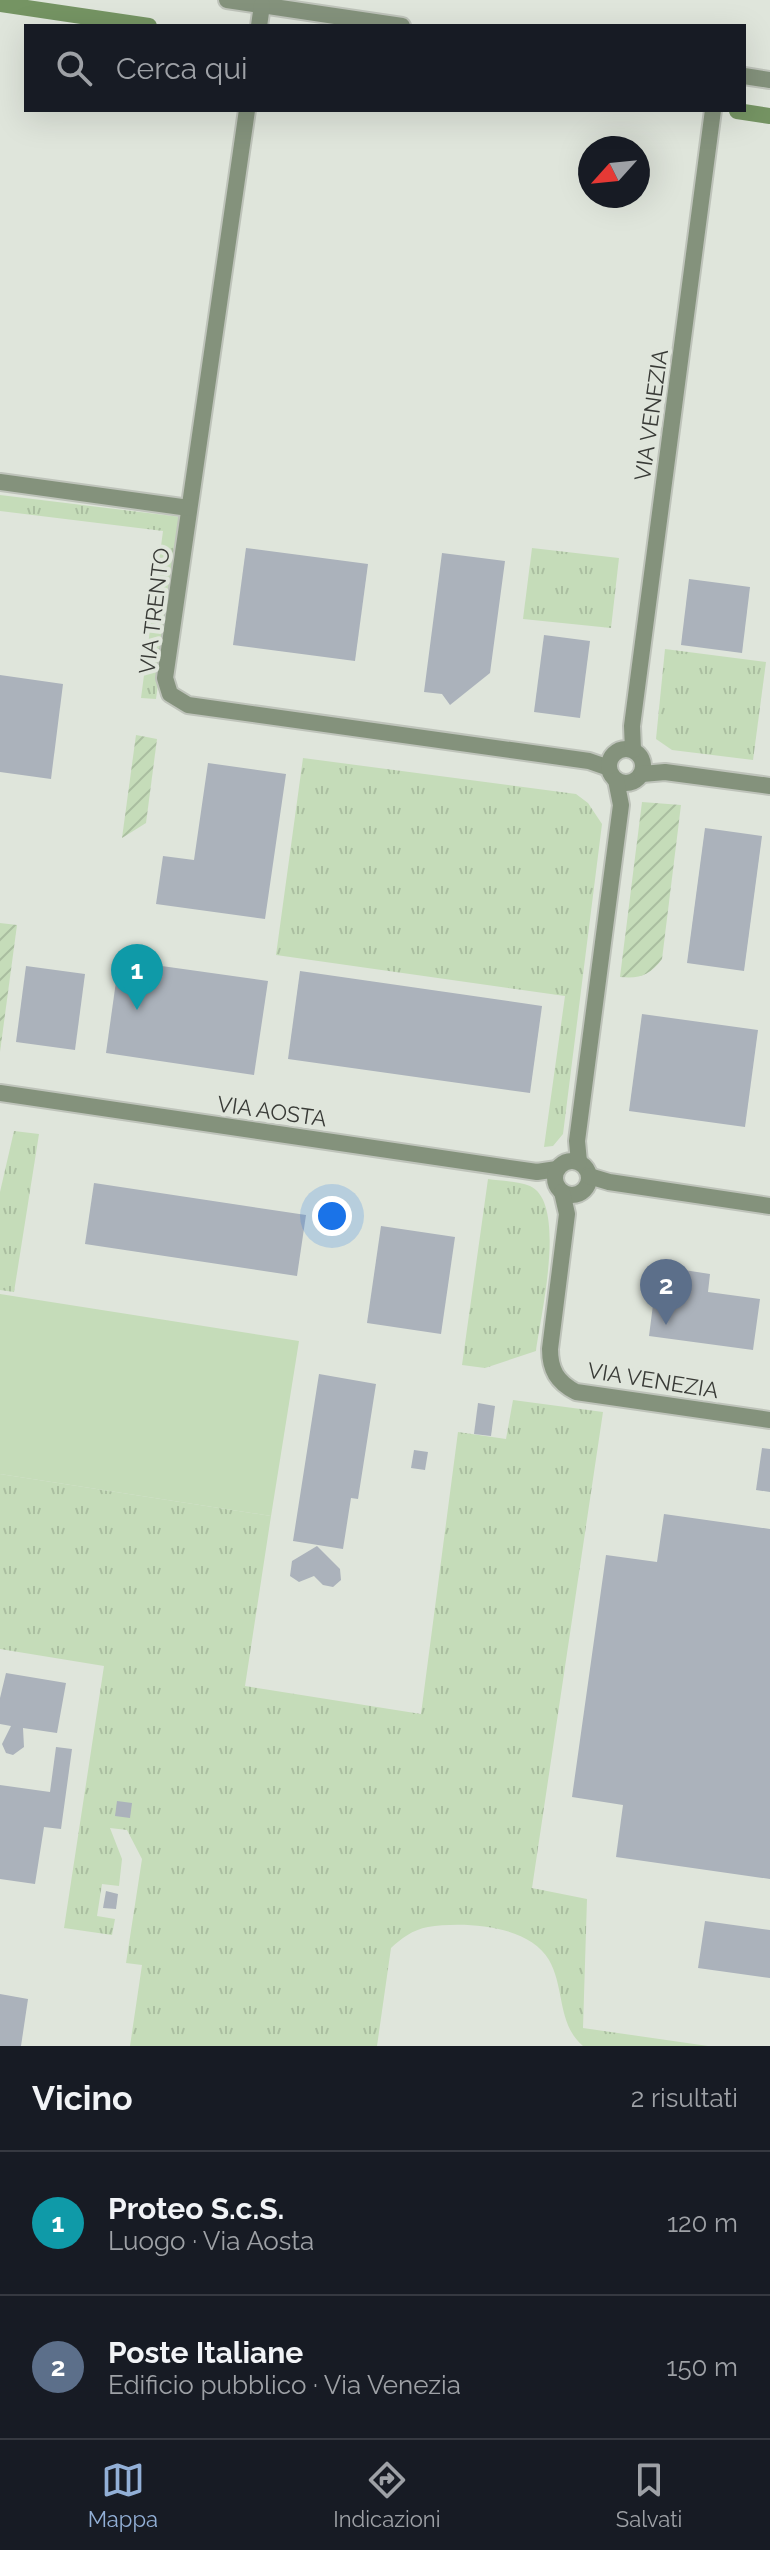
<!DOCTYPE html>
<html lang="it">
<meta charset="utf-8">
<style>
body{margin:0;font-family:Raleway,sans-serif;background:#20242c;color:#f1f3f6}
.compass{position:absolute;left:578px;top:136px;width:72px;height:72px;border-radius:50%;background:#171b24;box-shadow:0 8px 32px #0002;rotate:243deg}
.you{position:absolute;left:332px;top:1216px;width:28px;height:28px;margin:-20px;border:6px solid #fff;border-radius:50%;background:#1a73e8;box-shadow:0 0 0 12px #1a73e833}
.badge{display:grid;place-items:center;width:52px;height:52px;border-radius:50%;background:#92afd6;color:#fff;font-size:26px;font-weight:700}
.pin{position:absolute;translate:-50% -66px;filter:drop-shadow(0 2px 4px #0008)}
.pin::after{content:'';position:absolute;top:42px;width:28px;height:24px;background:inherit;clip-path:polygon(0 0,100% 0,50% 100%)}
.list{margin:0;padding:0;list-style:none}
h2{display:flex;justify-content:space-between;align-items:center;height:104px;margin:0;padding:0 32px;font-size:34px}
h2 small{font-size:26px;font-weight:400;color:#9ea1a6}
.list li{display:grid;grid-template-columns:52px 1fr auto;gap:24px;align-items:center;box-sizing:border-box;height:144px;padding:0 32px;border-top:2px solid #363941}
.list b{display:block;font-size:30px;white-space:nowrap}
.list p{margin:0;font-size:26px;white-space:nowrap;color:#9ea1a6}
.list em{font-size:26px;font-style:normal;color:#9ea1a6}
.icon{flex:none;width:44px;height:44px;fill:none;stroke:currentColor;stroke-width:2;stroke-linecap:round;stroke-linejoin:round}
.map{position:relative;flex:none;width:770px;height:2046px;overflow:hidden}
.search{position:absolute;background:#171b24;box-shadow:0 8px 32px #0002;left:24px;right:24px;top:24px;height:88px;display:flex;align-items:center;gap:20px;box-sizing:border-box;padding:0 28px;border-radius:0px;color:#9ea1a6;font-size:30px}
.sheet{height:392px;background:#171b24}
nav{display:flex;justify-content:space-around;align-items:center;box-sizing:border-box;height:112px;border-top:2px solid #363941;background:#171b24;font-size:22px;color:#9ea1a6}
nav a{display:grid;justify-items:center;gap:4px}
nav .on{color:#92afd6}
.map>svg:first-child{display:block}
.grass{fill:url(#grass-tufts)}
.park{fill:#c5dcb9}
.garden{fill:url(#garden-furrows)}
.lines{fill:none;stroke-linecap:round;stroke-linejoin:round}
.canal{stroke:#759463;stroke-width:16}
.building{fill:#abb2bb}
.street-casing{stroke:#bec3ba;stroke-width:20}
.street{stroke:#84927c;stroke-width:16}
.labels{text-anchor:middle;stroke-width:8;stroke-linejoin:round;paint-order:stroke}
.street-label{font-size:22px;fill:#383a36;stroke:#dfe5db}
</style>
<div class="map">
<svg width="770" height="2046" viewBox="0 0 770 2046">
<defs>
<pattern id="grass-tufts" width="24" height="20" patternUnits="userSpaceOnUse" patternTransform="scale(2)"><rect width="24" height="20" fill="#c5dcb9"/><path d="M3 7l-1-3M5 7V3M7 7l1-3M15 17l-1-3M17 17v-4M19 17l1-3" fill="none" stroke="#aabea0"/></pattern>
<pattern id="garden-furrows" width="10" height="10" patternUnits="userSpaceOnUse" patternTransform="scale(2)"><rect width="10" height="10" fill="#c5dcb9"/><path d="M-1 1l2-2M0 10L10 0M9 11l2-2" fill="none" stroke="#aabea0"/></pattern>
</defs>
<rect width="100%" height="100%" fill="#dfe5db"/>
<g class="grass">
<polygon points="0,495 181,517 156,699 141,698 163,531 0,511"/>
<polygon points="532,548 619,558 611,628 523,619"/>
<polygon points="665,649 766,662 753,760 672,750 656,739"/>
<polygon points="303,758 576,794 588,803 602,824 563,1134 553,1146 544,1147 565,996 276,955"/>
<polygon points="14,1131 39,1134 14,1292 0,1290 0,1192"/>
<path d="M488,1179C501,1181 518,1181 530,1186C568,1203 540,1318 536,1351L485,1368L462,1365Z"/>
<path d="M513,1400L603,1412L532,1888L587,1899L583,2028L708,2046H583C557,2024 565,1988 549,1960C529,1925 464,1921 428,1927C412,1930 402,1938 391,1948L377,2046H130L142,1965L126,1963L142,1859L127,1830L110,1828L122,1859L119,1886L102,1884L97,1916L115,1919L112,1935L64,1928L104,1666L0,1649V1474L271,1516L245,1686L421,1714L458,1432L506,1439Z"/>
</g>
<polygon class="park" points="0,1294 299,1341 271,1516 0,1474"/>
<g class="garden">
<polygon points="136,735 157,739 146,823 122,838"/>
<path d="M642,802L681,805L662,959C650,975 640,979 620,977Z"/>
<polygon points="0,923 17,925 0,1052"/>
</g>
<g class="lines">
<g class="canal">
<polyline points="0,4 149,26"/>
<polyline points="737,111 770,116"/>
</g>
</g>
<g class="building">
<polygon points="246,548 368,564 355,661 233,645"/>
<polygon points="442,553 505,561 490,673 450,705 442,694 424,692"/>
<polygon points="689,579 750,587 742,653 681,645"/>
<polygon points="544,635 590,641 580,718 534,712"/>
<polygon points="0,675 63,684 51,779 0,772"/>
<polygon points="208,763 286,774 265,919 156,904 163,856 194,860"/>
<polygon points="705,828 762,836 744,971 687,963"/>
<polygon points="119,960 268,981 254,1075 106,1053"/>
<polygon points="26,966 85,974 75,1050 16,1042"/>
<polygon points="300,971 542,1006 530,1093 288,1059"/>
<polygon points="642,1014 758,1030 745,1127 629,1111"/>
<polygon points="94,1183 306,1215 297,1276 85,1244"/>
<polygon points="381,1226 455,1237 441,1334 367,1323"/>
<polygon points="658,1266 710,1274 708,1292 760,1299 753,1350 649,1336"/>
<polygon points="319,1374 376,1384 358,1499 351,1498 343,1549 293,1541"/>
<polygon points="478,1403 495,1406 491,1436 474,1434"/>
<polygon points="762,1448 770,1449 770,1492 756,1490"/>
<polygon points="414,1450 428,1452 425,1470 411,1468"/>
<polygon points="664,1514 770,1529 770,1879 616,1857 623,1805 572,1797 606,1555 657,1562"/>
<polygon points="317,1546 340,1569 341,1580 333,1587 323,1585 314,1576 299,1582 290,1576 292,1561"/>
<polygon points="6,1673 66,1683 57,1733 23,1728 24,1747 13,1755 6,1753 2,1744 11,1726 0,1724 0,1698"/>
<polygon points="56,1747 72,1749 61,1829 44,1827 35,1884 0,1879 0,1785 50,1792"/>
<polygon points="117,1801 132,1803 130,1818 115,1816"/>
<polygon points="106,1891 118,1894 116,1909 103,1908"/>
<polygon points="705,1921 770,1930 770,1978 698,1968"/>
<polygon points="0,1994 28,1999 21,2046 0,2046"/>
</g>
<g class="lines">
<g class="street-casing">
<g id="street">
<polyline points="227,0 402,26"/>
<polyline points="259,26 262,5"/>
<polyline points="744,76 770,80"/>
<polyline points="247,110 165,678 170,694 188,705 589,761 609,768"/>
<polyline points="0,482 189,508"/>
<circle cx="626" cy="766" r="17"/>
<polyline points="633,750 632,726 713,110"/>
<polyline points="642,774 665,772 770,786"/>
<polyline points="0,1093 537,1172 557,1169"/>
<circle cx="572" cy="1178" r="17"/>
<polyline points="579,1162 577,1141 621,805 616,780"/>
<polyline points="589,1176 609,1182 770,1206"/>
<path d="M562,1192L567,1214L550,1349C550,1370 557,1382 576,1392L770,1420"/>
</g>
</g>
<use href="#street" class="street"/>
</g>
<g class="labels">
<g class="street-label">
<text transform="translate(651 415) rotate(-82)" y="8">VIA VENEZIA</text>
<text transform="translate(154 611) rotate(-83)" y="8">VIA TRENTO</text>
<text transform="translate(272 1111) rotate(8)" y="8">VIA AOSTA</text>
<text transform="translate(653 1380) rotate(9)" y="8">VIA VENEZIA</text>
</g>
</g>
</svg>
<svg class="compass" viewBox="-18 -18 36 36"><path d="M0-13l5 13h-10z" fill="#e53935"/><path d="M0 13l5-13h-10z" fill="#9ea1a6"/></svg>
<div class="you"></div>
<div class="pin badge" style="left:137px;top:1010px;background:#0f9aa8">1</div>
<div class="pin badge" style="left:666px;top:1325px;background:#5c6f8a">2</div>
<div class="search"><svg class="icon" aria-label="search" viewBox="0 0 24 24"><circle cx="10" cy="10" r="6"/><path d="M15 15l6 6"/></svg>Cerca qui</div>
</div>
<section class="sheet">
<h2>Vicino<small>2 risultati</small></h2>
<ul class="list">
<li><span class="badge" style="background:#0f9aa8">1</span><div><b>Proteo S.c.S.</b><p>Luogo · Via Aosta</p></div><em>120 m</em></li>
<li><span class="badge" style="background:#5c6f8a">2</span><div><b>Poste Italiane</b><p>Edificio pubblico · Via Venezia</p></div><em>150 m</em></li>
</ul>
</section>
<nav>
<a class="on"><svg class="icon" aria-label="map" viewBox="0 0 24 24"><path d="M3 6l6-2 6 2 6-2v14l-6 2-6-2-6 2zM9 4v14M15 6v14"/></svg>Mappa</a>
<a><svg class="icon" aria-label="directions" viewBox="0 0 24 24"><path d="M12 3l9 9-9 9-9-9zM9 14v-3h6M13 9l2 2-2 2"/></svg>Indicazioni</a>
<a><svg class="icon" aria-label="saved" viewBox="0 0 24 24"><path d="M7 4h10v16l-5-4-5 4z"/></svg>Salvati</a>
</nav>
